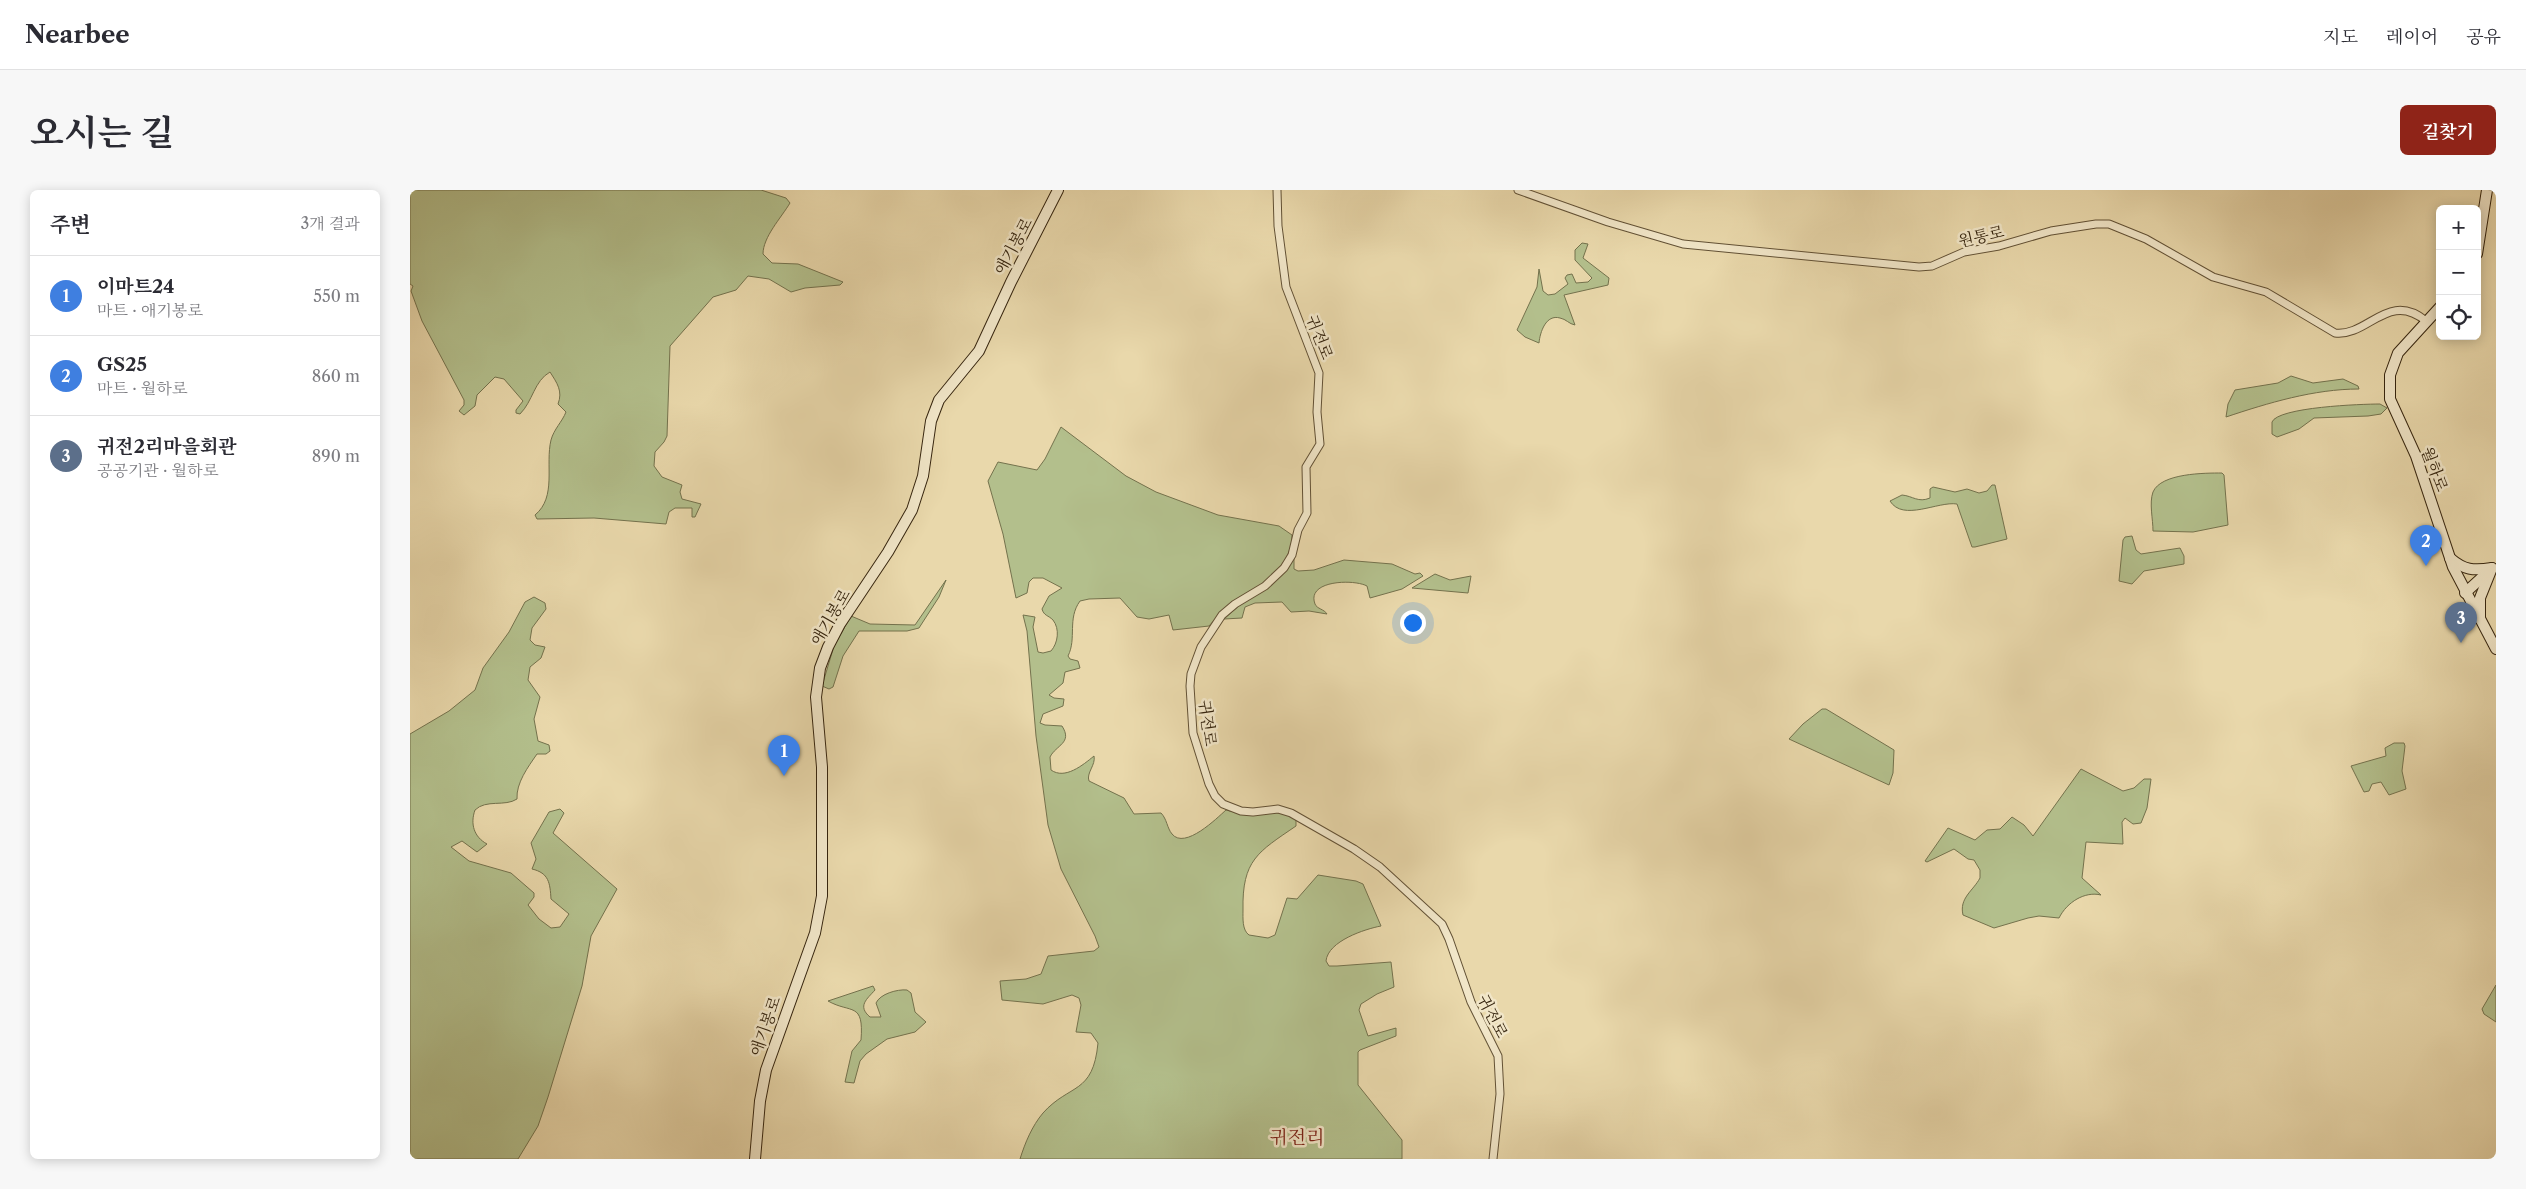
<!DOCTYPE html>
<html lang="ko">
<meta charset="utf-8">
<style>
body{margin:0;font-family:"Libre Caslon Text","Noto Serif KR",serif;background:#f7f7f7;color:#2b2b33}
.controls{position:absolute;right:15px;top:15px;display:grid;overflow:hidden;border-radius:8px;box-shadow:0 2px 12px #0003}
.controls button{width:45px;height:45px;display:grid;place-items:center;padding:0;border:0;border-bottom:1px solid #e1e1e2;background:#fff;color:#2b2b33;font:25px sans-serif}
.you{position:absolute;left:1002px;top:432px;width:18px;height:18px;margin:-12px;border:4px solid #fff;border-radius:50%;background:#1a73e8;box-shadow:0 0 0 8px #1a73e833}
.badge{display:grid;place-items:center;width:32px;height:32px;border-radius:50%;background:#8f2418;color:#fff;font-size:16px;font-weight:700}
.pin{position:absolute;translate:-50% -41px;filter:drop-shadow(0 1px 2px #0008)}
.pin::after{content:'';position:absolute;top:26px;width:18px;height:15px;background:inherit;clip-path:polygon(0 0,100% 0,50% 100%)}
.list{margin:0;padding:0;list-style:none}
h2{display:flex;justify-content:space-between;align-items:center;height:65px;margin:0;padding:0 20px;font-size:21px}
h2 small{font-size:16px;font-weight:400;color:#7c7c81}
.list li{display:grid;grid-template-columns:32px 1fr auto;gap:15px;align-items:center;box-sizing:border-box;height:80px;padding:0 20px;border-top:1px solid #e1e1e2}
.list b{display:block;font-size:19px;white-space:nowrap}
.list p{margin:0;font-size:16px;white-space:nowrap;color:#7c7c81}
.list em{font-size:16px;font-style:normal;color:#7c7c81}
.icon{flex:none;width:28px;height:28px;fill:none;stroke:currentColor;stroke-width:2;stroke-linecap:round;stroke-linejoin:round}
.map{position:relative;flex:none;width:2086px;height:969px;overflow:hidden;border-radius:8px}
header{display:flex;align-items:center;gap:30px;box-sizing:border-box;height:70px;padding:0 25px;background:#fff;border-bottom:1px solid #e1e1e2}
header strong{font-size:24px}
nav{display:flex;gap:28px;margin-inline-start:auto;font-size:18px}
.intro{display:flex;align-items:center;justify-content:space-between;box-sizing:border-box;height:120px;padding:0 30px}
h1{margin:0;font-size:35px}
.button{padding:12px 22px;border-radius:8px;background:#8f2418;color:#fff;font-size:18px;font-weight:700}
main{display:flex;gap:30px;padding:0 30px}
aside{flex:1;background:#fff;border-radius:8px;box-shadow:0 2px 12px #0003}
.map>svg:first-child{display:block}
.green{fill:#b3bf8c;stroke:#74724d}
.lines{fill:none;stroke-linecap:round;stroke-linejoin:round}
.street-casing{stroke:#625135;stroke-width:9}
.secondary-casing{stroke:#35240e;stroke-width:12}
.street{stroke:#f1e6c8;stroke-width:7}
.secondary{stroke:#f1e6c8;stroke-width:10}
.labels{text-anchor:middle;stroke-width:5;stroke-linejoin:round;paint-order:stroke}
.street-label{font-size:16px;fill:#35240e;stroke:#f1e6c8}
.quarter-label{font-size:19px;fill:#7a1f14;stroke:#f1e6c8}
</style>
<header>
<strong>Nearbee</strong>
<nav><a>지도</a><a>레이어</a><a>공유</a></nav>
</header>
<div class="intro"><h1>오시는 길</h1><a class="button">길찾기</a></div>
<main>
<aside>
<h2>주변<small>3개 결과</small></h2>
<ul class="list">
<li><span class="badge" style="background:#3f7fe0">1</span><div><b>이마트24</b><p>마트 · 애기봉로</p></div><em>550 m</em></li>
<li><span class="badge" style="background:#3f7fe0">2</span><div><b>GS25</b><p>마트 · 월하로</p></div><em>860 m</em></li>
<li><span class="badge" style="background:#5c6f8a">3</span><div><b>귀전2리마을회관</b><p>공공기관 · 월하로</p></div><em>890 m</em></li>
</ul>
</aside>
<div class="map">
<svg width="2086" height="969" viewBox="0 0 2086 969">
<rect width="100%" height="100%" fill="#e9d8ab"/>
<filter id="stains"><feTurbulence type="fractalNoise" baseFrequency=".004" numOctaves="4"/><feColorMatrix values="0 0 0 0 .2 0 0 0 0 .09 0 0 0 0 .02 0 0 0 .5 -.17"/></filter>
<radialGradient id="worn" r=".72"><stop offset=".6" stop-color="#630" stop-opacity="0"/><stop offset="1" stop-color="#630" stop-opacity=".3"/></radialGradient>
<g class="green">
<path d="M0,0H351L376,8L380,13C371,28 353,47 353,64L362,73L388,74L433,92L430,95L395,98L381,102L359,89L338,86L326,100L303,107L260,156L257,246L254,252L245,262L244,276L252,287L272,295L270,302L272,309L291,314L285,327H282V318H265L259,322L256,334L184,328L127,329L125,325C147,307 135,275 141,250C144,239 152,232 156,222L148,214C153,201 147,193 140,182C124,191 123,211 110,224L106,223V220L113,211L94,189L85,187L67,205L65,216L54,225L49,221L54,215V210L12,131L1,101L3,96L0,94Z"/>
<path d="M1172,53L1178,54L1173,68L1199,88L1198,95L1154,105L1165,135C1159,134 1156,129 1150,128C1136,124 1130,142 1129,153L1115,147L1107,140L1127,97L1129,79L1133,101L1138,105L1145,104L1158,94L1155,88L1157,85L1162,84L1166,93L1178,92L1182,88L1165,70V60Z"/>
<path d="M1881,186L1903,193L1933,189L1948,196L1949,199C1904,199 1858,213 1816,227L1818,214L1825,200L1868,193Z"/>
<path d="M1970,214L1977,218L1971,224L1958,226L1904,228L1889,239L1867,247L1862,244V232C1868,217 1952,214 1970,214Z"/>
<path d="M651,237L716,286L746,302L808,325L869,336L882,345C884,381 831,410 806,428L799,436L763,440L759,425L739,429L727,427L710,408L679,409L670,411C657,429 667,448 658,466L660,469L668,471L670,478L655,482L653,493L639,505L644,508L654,509L653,516L633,524L630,533L635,535L652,536C663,553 646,555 640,567L641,580C655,590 673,575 684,566C686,575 676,583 679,591L714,608L724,624L751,623C757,629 757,638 762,644C775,660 807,628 816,620C839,627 866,615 886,630V636C848,662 832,670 833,720C833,728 832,740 839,745L858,748L865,745L877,708L887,709L908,685L946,691L953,694L971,736C955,739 918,751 916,771L919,776H927L981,772L984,797L967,804L951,814L949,820L958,846L986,838V846L950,860L948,862V895L992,950V969H610C615,953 622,936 633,923C660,893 683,905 688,853L681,843L666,842L671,815L669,808L662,805L633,814L592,810L590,791L616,789L631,784L638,766L684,761L689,757L685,746L651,679L638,635L626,546L617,441L613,425L625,427L623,437L628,462L633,463L641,461C648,453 650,439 643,430C638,425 634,426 632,419L639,406L652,398L633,388H623L619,392L617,403L606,408L593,344L578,291L588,272L627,280L635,269Z"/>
<path d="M1812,283L1814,285L1818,335L1783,342L1743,341C1743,329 1739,313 1743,302C1751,283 1795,283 1812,283Z"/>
<path d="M1582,295H1585L1597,349L1565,357H1562L1547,314C1528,311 1493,332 1480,311L1492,305C1503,306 1508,313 1520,308V299L1523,297L1545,302L1557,299L1569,303L1577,301Z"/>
<polygon points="1722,346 1726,360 1731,364 1770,358 1774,366 1774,374 1734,381 1722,394 1709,391 1713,350 1715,347"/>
<path d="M884,367V379L888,381L904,380L934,370L982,374L1005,384L1010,383L1013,386L992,399L960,408L957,396C944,389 896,390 905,414C907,419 914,419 917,424L899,421L881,422L872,412L845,413L835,417L832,428L814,429Z"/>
<polygon points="1025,384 1040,390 1061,386 1058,403 1002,398"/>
<polygon points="536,390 529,407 509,438 497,441 449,441 433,466 423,497 419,499 412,496 424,456 441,426 460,434 505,435"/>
<path d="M124,407L135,413L136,419L122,438L120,450L125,455L135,457L131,468L120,477L118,490L130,507L124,529L128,551L139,555L140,561L136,564H127C118,577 106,593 107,609C95,617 76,609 65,620C60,634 64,647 77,654L67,662L52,651L41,657L59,671L101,683L124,703V707L118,715L129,729L141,738L150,737L159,724L141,709C140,693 139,683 122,679L126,669L121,653L139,622L150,619L154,623L143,643L207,699L181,746L172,796L138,907L128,936L108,969H0V544L39,521L65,500L73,478L99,442L115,412Z"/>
<polygon points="1412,519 1416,519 1484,560 1483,583 1479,595 1379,549 1393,534"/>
<polygon points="1984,553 1994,553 1995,556 1992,581 1996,599 1979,605 1971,592 1962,594 1959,601 1954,602 1941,576 1976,566 1975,558"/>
<path d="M1671,579L1713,601L1724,598L1734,589H1741L1737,618L1731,633L1723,634L1715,628L1712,632L1713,654L1676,652L1672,688L1691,705C1675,701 1657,712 1649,728L1629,726L1618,728L1584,738L1553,725C1549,708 1563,701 1570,688V680L1564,670L1558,669L1544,659L1517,672L1515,671L1538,638L1565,650L1577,640L1590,639L1602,627L1614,635L1623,646Z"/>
<polygon points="2086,795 2086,832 2074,824 2072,819"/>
<path d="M463,796L465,800C457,809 447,816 460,827H471L466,813C470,804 487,799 497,800L501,803L505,822L516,832L505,842L477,849L456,864L450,871L444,893L435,892L442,861L451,850C454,811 441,824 418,811Z"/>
</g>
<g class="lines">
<g class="street-casing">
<g id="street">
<polyline points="867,0 868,36 876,97 909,183 907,222 910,254 896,277 897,323 888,340 882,365 874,378 855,396 825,414 812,425 791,457 781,484 780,496 783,543 799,594 805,606 813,614 831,621 843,622 868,619 881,623 944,659 970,677 1032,734 1039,749 1061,812 1088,866 1090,904 1083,969"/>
<path d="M1108,0L1198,32L1273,54L1509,77L1522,76L1554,62L1589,56L1641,41L1686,34H1699L1736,49L1803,87L1856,102L1925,143C1958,147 1978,100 2016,131"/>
</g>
</g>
<g class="secondary-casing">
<g id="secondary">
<polyline points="2067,64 2077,0"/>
<polyline points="2030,117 1988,163 1980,185 1980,209 2006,266 2043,377 2086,459"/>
<path d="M2040,368C2054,380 2063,381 2082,378"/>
<polyline points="2055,403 2078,382"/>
<polyline points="2070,429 2070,408 2082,378"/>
<polyline points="345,969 350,911 356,880 405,743 412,706 412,577 406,507 410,478 418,457 430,434 478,362 502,320 513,286 521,231 529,210 569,161 601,92 648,0"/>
</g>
</g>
<use href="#street" class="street"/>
<use href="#secondary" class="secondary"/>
</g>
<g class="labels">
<g class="street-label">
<text transform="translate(1571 46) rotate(-13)" y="6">원통로</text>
<text transform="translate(603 56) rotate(-62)" y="6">애기봉로</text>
<text transform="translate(910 147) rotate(69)" y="6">귀전로</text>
<text transform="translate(2025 279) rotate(69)" y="6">월하로</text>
<text transform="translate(420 427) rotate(-60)" y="6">애기봉로</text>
<text transform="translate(798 533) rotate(82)" y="6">귀전로</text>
<text transform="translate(1083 826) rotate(63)" y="6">귀전로</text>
<text transform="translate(355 836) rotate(-71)" y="6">애기봉로</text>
</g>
<g class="quarter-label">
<text x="887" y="954">귀전리</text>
</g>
</g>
<rect width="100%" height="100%" filter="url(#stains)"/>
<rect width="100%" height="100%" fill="url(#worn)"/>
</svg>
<div class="controls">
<button>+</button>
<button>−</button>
<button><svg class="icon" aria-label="locate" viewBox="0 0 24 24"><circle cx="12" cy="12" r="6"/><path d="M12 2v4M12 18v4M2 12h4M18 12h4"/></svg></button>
</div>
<div class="you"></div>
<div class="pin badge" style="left:374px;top:586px;background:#3f7fe0">1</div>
<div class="pin badge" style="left:2016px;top:376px;background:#3f7fe0">2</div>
<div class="pin badge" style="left:2051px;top:453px;background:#5c6f8a">3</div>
</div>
</main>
